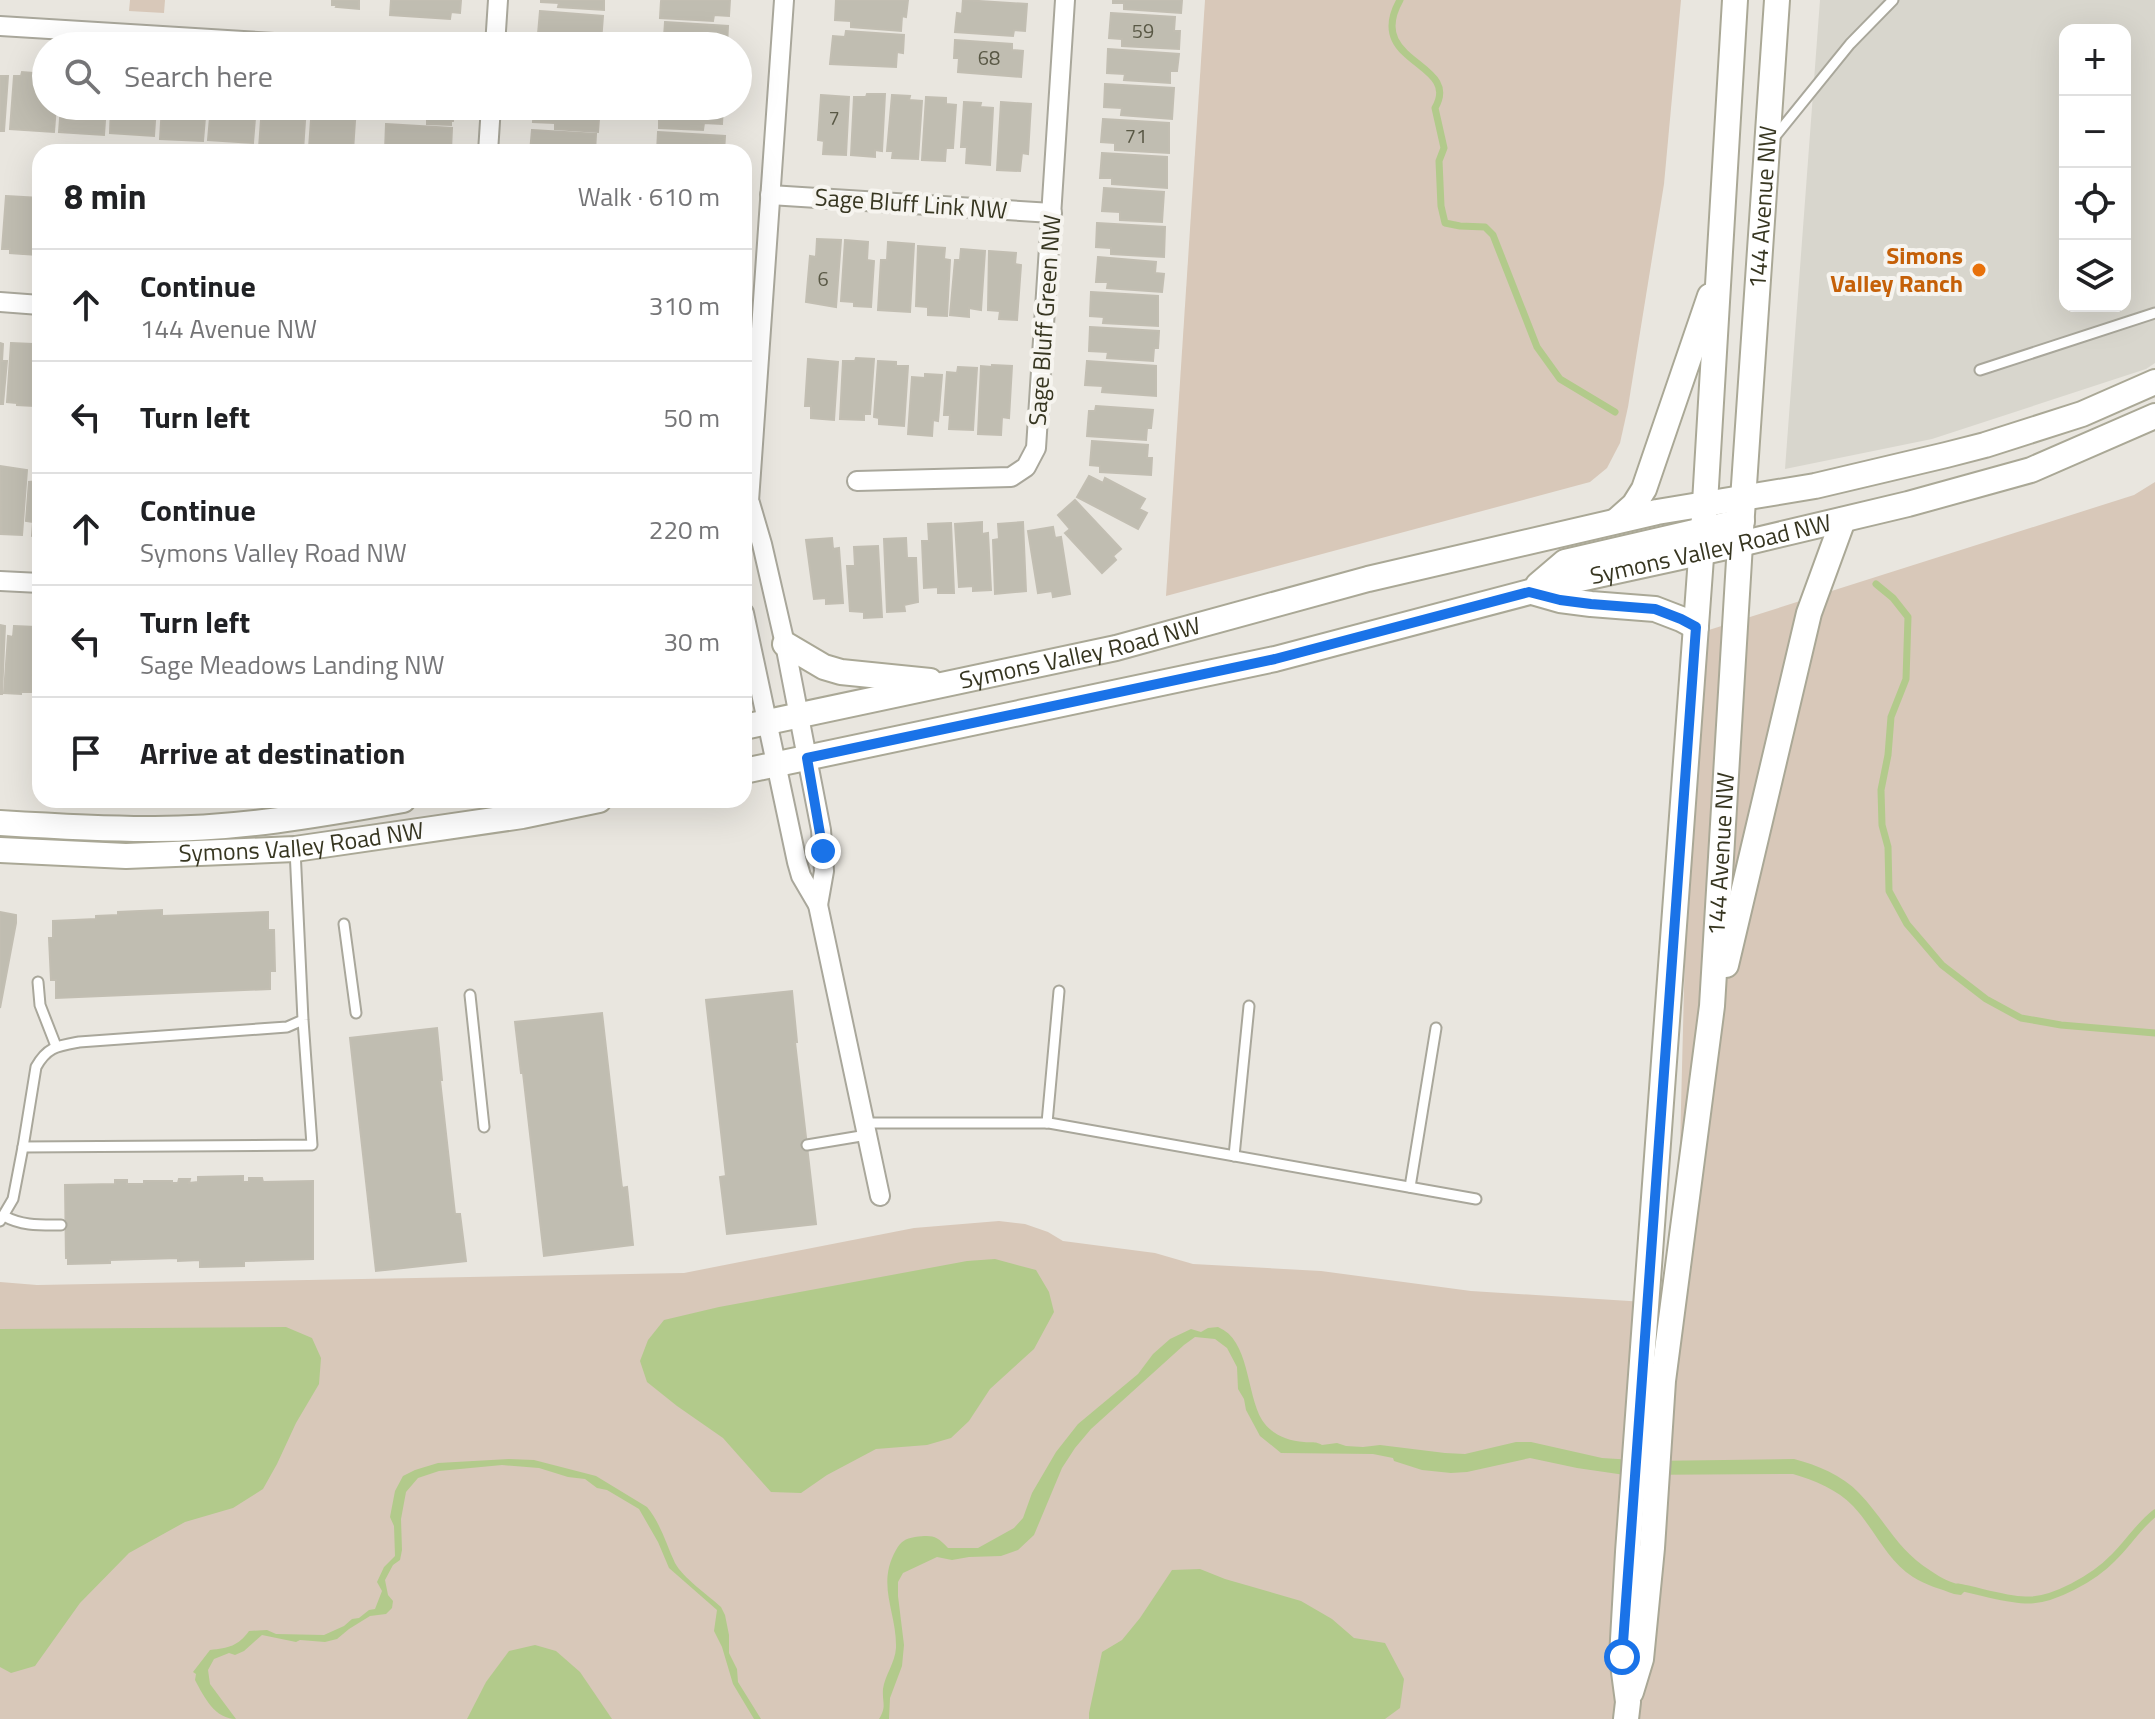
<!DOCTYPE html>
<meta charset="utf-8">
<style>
body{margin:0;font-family:"Titillium Web",sans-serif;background:#f6f6f6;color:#202124}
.controls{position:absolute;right:24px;top:24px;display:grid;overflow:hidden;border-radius:16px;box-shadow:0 8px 32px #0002}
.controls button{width:72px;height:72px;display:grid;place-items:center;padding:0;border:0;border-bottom:2px solid #e0e0e0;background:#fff;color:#202124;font:40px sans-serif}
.stop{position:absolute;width:24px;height:24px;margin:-18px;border:6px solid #1a73e8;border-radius:50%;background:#fff}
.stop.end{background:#1a73e8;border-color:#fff;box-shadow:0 2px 8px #0008}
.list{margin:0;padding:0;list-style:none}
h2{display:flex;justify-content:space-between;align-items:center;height:104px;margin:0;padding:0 32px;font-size:34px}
h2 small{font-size:26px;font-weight:400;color:#757577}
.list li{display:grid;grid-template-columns:52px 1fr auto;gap:24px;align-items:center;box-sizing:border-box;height:112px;padding:0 32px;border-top:2px solid #e0e0e0}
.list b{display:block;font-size:30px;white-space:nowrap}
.list p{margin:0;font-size:26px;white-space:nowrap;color:#757577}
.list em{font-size:26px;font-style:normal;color:#757577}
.icon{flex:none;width:44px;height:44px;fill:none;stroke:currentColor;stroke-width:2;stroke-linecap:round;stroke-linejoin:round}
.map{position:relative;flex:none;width:2155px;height:1719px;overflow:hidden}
.search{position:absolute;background:#fff;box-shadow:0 8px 32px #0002;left:32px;top:32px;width:720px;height:88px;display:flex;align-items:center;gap:20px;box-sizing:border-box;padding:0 28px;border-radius:44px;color:#757577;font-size:30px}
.panel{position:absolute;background:#fff;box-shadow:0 8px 32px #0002;left:32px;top:144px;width:720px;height:664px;border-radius:24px}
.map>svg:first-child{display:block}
.built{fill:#d8d6cd;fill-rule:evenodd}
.green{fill:#d8c8b9}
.water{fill:#b2ca8b}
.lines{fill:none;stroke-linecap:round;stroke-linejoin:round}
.stream{stroke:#b2ca8b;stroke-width:7}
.building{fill:#c0bdb1;stroke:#c2beb2;stroke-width:2}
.service-casing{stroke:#a9a79b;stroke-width:13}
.minor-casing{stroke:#a9a79b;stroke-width:22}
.secondary-casing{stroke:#aaa896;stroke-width:28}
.service{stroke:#fff;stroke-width:9}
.minor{stroke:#fff;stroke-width:18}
.secondary{stroke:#fff;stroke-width:24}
.route{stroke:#1a73e8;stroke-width:10}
.food-dot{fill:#e8710a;stroke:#f6f4ef;stroke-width:3}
.labels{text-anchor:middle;stroke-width:8;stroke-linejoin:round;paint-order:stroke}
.number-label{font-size:20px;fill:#595845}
.street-label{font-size:24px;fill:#373621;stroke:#f6f4ef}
.food-label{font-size:24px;font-weight:bold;fill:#c56008;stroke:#f6f4ef;text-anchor:end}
</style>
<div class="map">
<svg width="2155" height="1719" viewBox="0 0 2155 1719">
<rect width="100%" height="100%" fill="#e9e6df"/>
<path class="built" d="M1820,0H2155V363L2146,369L1932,439L1785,469ZM2065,30H2125V306H2065Z"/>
<g class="green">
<polygon points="130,0 165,0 164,13 129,11"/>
<polygon points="1205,0 1681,0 1664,184 1628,407 1620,443 1607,468 1590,482 1166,596"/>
<polygon points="2155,482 2155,1719 0,1719 0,1282 37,1285 684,1273 914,1228 999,1221 1025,1224 1048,1232 1063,1241 1155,1253 1193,1264 1321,1271 1471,1291 1676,1304 1693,635 2134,495"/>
</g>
<g class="water">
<polygon points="995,1259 1036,1270 1049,1292 1054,1312 1034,1349 990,1389 969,1421 951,1438 927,1445 876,1449 827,1475 801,1493 771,1492 723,1438 677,1406 647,1382 640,1361 648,1340 664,1320 719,1307 967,1261"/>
<polygon points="286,1327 312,1338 321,1358 319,1384 296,1423 277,1464 263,1489 233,1508 185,1522 129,1553 80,1603 35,1666 11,1673 0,1667 0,1329"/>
<path d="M1218,1327C1250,1340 1246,1393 1262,1420C1271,1434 1287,1441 1304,1442C1312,1443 1315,1441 1322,1445L1337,1443L1346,1446L1363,1447L1380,1445L1445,1453L1465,1454L1516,1442H1531L1602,1458L1649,1461L1794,1459C1817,1465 1842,1475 1859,1493C1886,1521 1896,1549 1931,1571C1941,1578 1952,1584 1965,1585L1964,1592L1961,1595L1954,1594C1941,1589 1925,1585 1913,1577C1887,1561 1874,1528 1853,1506C1838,1490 1814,1480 1793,1474L1625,1475L1577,1468L1530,1458L1467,1472L1451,1473L1422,1470L1394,1461L1393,1458L1373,1454L1281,1453L1260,1436L1246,1410L1244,1399L1238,1389L1237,1367L1227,1348L1215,1339L1195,1337L1184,1345L1091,1429L1075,1448L1062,1468L1034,1535L1018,1550L1001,1556L969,1557L952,1560L937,1557L903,1573L898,1582V1596L904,1645L902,1666L890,1698L889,1719H879C887,1706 882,1703 883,1689C885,1675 895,1663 896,1648C897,1612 876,1585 896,1550C901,1541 905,1539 915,1537C932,1535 936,1535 948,1548H978L1014,1528L1023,1518L1032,1493L1056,1452L1078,1424L1138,1374L1153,1354L1170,1339L1191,1329L1201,1332L1208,1328Z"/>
<path d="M509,1459L534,1460L596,1476L647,1507C661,1524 666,1544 675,1563C683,1578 708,1595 721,1607L725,1615L729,1635V1653L737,1669L738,1682L761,1719H754L733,1684L722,1647L714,1631L717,1610L669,1568L658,1542L639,1509L607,1490L597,1488L585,1479L568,1477L539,1468L502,1465L439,1471L418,1478L406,1492L401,1519L402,1550L400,1560L393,1565L385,1580L388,1595L393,1601L392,1608L386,1614L370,1616L349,1629L337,1639L325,1642L300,1640L296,1642L262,1635L244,1651L235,1655L229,1653L214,1659L208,1670L210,1684L236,1719C215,1719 204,1697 195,1680L196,1674L193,1672L210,1650C229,1648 238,1646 249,1631L267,1630L276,1634L324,1635L344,1626L352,1619L359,1618L369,1610L375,1609L382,1591L377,1582L384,1567L395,1556L394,1526L390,1517L395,1491L403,1476L415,1470L438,1463Z"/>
<polygon points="1200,1569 1225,1579 1301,1601 1332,1619 1354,1638 1385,1643 1404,1679 1400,1708 1385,1719 1089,1719 1089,1713 1102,1652 1122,1640 1140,1618 1172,1570"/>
<polygon points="535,1645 556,1651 580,1672 612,1719 467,1719 486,1682 509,1651"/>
</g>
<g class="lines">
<g class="stream">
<path d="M1400,0C1364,64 1462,62 1435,108L1444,148L1439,161L1441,206L1445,223L1460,226L1485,227L1493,235L1537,347L1560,379L1615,412"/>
<polyline points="1876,584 1893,598 1908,617 1906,679 1891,717 1888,755 1881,790 1882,825 1888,847 1889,891 1907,924 1942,965 1986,999 2021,1018 2061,1025 2155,1033"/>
<path d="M1958,1587C1980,1591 2003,1599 2025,1600C2052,1602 2095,1577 2113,1558C2128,1544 2138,1526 2155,1513"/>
</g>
</g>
<g class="building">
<polygon points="332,0 359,0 359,9 336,7 337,5 332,5"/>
<polygon points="391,0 461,0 460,13 451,12 450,19 390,15"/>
<polygon points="541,0 604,0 604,10 558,7 559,3 541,2"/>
<polygon points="664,0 730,0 729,16 714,15 713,21 660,18 661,1"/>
<polygon points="836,0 908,0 906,17 902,16 901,31 851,27 851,21 835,20"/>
<polygon points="963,0 1027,4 1025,31 1014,30 1013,36 955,32 957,13 962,14"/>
<polygon points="1113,0 1182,0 1181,13 1124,9 1124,3 1113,3"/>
<polygon points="540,11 603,16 601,42 563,40 563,35 538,34"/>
<polygon points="1111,13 1175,17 1174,31 1180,31 1179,49 1122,46 1122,39 1109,38"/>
<polygon points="665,22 728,26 727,46 658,46 659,37 664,37"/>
<polygon points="846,31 904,35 903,53 897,52 896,67 830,64 833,36 845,37"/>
<polygon points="955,40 1012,44 1012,50 1023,51 1021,77 958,72 959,58 954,58"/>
<polygon points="538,41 602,46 537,46"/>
<polygon points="1108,49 1179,54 1177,71 1170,71 1170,83 1124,80 1125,74 1107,73"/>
<polygon points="34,71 46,72 46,106 56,106 54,132 10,129 14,76 21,76 22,72 34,73"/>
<polygon points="0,76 8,76 4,131 0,131"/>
<polygon points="1105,84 1174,88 1172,119 1121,115 1122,108 1104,107"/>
<polygon points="867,94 885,94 882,151 875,150 875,157 851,155 854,97 866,97"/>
<polygon points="821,95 849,97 846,155 823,154 824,141 818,140"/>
<polygon points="892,95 910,96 909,100 922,101 918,159 892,158 893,151 887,151"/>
<polygon points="926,97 946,98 946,104 956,105 953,148 946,148 945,161 922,160"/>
<polygon points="964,102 981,103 980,107 993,108 990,165 966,163 967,147 961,147"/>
<polygon points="1001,102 1031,104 1028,154 1022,153 1020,171 997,170"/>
<polygon points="61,106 106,106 104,135 59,132"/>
<polygon points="111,106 156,106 154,136 110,133"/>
<polygon points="162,106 206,106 203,141 160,139"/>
<polygon points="211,106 256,106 253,143 208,140"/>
<polygon points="262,106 306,106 303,151 259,148"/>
<polygon points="312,106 356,106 353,151 309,148"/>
<polygon points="387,106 454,106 453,121 451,121 451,125 427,124 427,119 387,116"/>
<polygon points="534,106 600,106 598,132 555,129 555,123 533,122"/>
<polygon points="652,106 723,106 722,124 704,123 703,130 659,128 659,113 652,113"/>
<polygon points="1103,119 1169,123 1169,153 1115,150 1115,143 1101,142"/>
<polygon points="386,124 452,128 451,150 385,151"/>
<polygon points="532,130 596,134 595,152 530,152"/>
<polygon points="658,132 725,136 724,152 657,152"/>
<polygon points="1102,153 1167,157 1167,188 1112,184 1112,178 1100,178"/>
<polygon points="1104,188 1164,192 1162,222 1120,220 1120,212 1102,211"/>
<polygon points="6,196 40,198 40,251 38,250 37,255 10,253 10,249 2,249"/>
<polygon points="1097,223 1165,227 1164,257 1111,254 1111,248 1096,247"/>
<polygon points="817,239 841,240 836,307 806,302 810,256 816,257"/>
<polygon points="845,240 868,242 867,260 874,261 871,307 854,306 854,302 841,301"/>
<polygon points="888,242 914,244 910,312 878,310 881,260 887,260"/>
<polygon points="918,246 945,248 944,259 950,260 947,316 928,315 928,307 916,306"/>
<polygon points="961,249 985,251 981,310 969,308 969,317 950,315 955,260 960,260"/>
<polygon points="989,251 1016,253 1015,264 1021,265 1017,320 999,319 1000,311 988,310"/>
<polygon points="1098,257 1156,262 1155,273 1164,274 1162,292 1107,288 1108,282 1096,282"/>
<polygon points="1091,292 1158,296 1158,326 1103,323 1104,317 1090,316"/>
<polygon points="1090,327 1159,331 1158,348 1154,348 1153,361 1107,358 1108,352 1089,351"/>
<polygon points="0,343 3,344 2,361 7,361 3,404 0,404"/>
<polygon points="11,343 32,344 31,362 37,363 34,406 17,405 17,403 7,402"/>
<polygon points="856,358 874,359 870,414 864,414 864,420 840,419 843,361 855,361"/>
<polygon points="808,359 838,362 834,420 811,418 811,406 805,406"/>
<polygon points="878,361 896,362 896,366 908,366 904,426 879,424 879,418 874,417"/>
<polygon points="1087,361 1156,366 1156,396 1102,392 1103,386 1085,385"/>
<polygon points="992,365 1012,366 1009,418 1002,417 1001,435 978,434 981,366 992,367"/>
<polygon points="958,367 977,368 973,430 949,429 950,415 944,415 947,372 957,373"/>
<polygon points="925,374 942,375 938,421 933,420 932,436 908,434 912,377 925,378"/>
<polygon points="1096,406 1153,410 1151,428 1147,428 1146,440 1087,436 1089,411 1095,411"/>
<polygon points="1092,441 1148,445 1147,458 1152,458 1151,475 1100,472 1100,466 1090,465"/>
<polygon points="0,466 27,470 22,535 1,534"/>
<polygon points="1089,476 1103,483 1105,478 1145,499 1139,509 1147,513 1138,529 1077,497"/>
<polygon points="40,481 40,537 32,536 33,522 26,521 29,482"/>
<polygon points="1075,500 1121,549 1113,556 1116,560 1102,573 1065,533 1070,529 1058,515"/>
<polygon points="982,522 982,534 988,533 991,590 973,591 973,586 959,587 955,524"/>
<polygon points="1023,522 1026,591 995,594 993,540 999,539 998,524"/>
<polygon points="951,523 954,593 938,593 938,587 924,588 922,541 929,541 928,524"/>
<polygon points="1053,527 1055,538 1061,537 1070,594 1053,597 1052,591 1038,593 1028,531"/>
<polygon points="832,538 833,549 839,548 843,603 826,604 826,598 814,599 806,540"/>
<polygon points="906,538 907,558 916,558 918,602 904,605 905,611 887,612 884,539"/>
<polygon points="878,546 882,617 864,618 864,612 850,611 847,566 855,566 854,547"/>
<polygon points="0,625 5,626 2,694 0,694"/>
<polygon points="14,626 35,627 31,692 21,692 21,694 4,693 8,636 13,637"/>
<polygon points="37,645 40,645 40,686 35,686"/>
<polygon points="162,910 162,916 268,912 268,930 274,930 275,971 270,971 270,989 56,998 56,980 51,980 49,938 53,938 53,921 96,919 96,916 118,915 118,912"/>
<polygon points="0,912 16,915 16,923 0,1008"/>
<polygon points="792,991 797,1042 795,1042 816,1224 727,1234 720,1177 726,1176 706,1000"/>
<polygon points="602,1013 622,1188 627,1187 633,1245 544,1256 523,1073 521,1073 515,1022"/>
<polygon points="437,1028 442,1080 440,1080 455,1214 460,1214 466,1261 376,1271 350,1038"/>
<polygon points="243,1176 243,1182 249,1182 249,1178 262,1178 263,1182 313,1181 313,1259 244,1261 244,1266 200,1267 200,1260 178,1261 178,1258 110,1260 110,1263 68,1264 68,1258 66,1258 65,1185 115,1184 115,1180 127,1180 127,1184 144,1184 144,1181 172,1181 172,1183 178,1183 179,1179 190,1179 189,1183 198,1182 198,1177"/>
</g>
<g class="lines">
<g class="service-casing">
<g id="service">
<polyline points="1773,139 1850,44 1893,0"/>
<polyline points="1980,370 2155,313"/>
<path d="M295,849L303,1020L312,1145L23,1147L36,1067C47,1047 57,1046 79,1042L287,1027L303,1020"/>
<polyline points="344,924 356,1013"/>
<polyline points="38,982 40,1005 56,1046"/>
<polyline points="470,995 484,1127"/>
<polyline points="864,1123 1049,1123 1476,1199"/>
<polyline points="1047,1123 1059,991"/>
<polyline points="807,1145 867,1135"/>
<polyline points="1234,1156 1249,1006"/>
<polyline points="1410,1187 1436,1028"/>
<path d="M4,1216C22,1226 40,1225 61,1225"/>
<polyline points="0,1221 13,1199 23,1147"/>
</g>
</g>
<g class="minor-casing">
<g id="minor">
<polyline points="0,26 323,46"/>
<polyline points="495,46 498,0"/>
<polyline points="488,152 491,106"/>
<polyline points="770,195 1052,213"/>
<polyline points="0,302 40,305"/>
<polyline points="857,481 1011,477 1026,467 1036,448 1065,0"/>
<polyline points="750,503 762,544 785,644 821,830 824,871 818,905"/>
<polyline points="744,523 749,501 784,0"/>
<polyline points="0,581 40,583"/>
<polyline points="744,613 797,862 801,876 818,905 880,1196"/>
</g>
</g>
<g class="secondary-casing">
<g id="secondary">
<polyline points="1616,521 1634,505 1644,489 1710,296"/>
<polyline points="1538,585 1565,562 1742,521"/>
<polyline points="1532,592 1560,600 1591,604 1655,609 1681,619 1696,627"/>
<polyline points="785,644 824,667 841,672 930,681"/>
<path id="s1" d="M744,727L1116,648L1368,579L1657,512L1815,486L1946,455L1985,445L2082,414L2155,382"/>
<path id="s2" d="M744,771L1275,659L1575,580L1740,544L1908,504L2031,470L2155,416"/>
<path d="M0,823C49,826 98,829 147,829C233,830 319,815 403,800"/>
<path id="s3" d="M0,850L126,856L295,849L522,816L599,800"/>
<polyline points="1726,965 1809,613 1843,520"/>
<path id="s4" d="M1631,1692L1641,1659L1652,1548L1663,1381L1712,1006L1740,544L1777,0"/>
<polyline points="1626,1719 1628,1702 1622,1657 1628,1552 1705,503 1735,0"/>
</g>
</g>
<use href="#service" class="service"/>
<use href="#minor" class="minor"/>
<use href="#secondary" class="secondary"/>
</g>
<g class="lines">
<polyline class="route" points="823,851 807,758 1275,659 1529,592 1560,600 1591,604 1655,609 1681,619 1696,627 1622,1657"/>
</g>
<circle class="food-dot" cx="1979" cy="270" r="8"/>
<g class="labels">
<g class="number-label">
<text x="1143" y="38">59</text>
<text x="989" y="65">68</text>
<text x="834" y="125">7</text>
<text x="1136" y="143">71</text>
<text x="823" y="286">6</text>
</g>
<g class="street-label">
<text transform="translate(911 204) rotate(4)" y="8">Sage Bluff Link NW</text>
<text dy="8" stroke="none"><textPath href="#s4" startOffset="1492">144 Avenue NW</textPath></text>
<text transform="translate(1045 320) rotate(-86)" y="8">Sage Bluff Green NW</text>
<text dy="8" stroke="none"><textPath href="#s2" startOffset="992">Symons Valley Road NW</textPath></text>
<text dy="8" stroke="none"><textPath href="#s1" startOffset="344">Symons Valley Road NW</textPath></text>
<text dy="8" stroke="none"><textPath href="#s3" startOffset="302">Symons Valley Road NW</textPath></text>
<text dy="8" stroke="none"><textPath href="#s4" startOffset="844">144 Avenue NW</textPath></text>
</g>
<g class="food-label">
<text x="1963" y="264">Simons<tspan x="1963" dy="28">Valley Ranch</tspan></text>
</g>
</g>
</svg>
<div class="controls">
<button>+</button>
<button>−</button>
<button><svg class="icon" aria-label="locate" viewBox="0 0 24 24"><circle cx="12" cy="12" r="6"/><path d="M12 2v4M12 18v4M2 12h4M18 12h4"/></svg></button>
<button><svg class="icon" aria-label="layers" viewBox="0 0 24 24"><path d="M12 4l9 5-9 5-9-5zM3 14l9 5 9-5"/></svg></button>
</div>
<div class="stop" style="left:1622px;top:1657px"></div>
<div class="stop end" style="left:823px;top:851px"></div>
<div class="search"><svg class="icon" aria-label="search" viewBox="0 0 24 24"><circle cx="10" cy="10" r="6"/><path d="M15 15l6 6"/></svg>Search here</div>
<section class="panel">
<h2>8 min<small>Walk · 610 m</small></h2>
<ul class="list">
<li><svg class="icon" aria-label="ahead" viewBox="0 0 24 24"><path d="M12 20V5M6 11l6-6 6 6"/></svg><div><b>Continue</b><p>144 Avenue NW</p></div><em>310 m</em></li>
<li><svg class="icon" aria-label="left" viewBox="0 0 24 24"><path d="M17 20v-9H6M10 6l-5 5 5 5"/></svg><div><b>Turn left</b></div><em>50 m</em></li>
<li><svg class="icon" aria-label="ahead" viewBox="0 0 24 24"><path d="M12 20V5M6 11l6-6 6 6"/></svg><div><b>Continue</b><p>Symons Valley Road NW</p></div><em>220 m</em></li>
<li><svg class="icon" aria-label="left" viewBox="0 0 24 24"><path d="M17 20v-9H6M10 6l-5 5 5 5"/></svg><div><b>Turn left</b><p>Sage Meadows Landing NW</p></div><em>30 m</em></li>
<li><svg class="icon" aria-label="arrive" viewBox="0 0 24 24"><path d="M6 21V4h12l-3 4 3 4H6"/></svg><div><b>Arrive at destination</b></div></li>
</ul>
</section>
</div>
